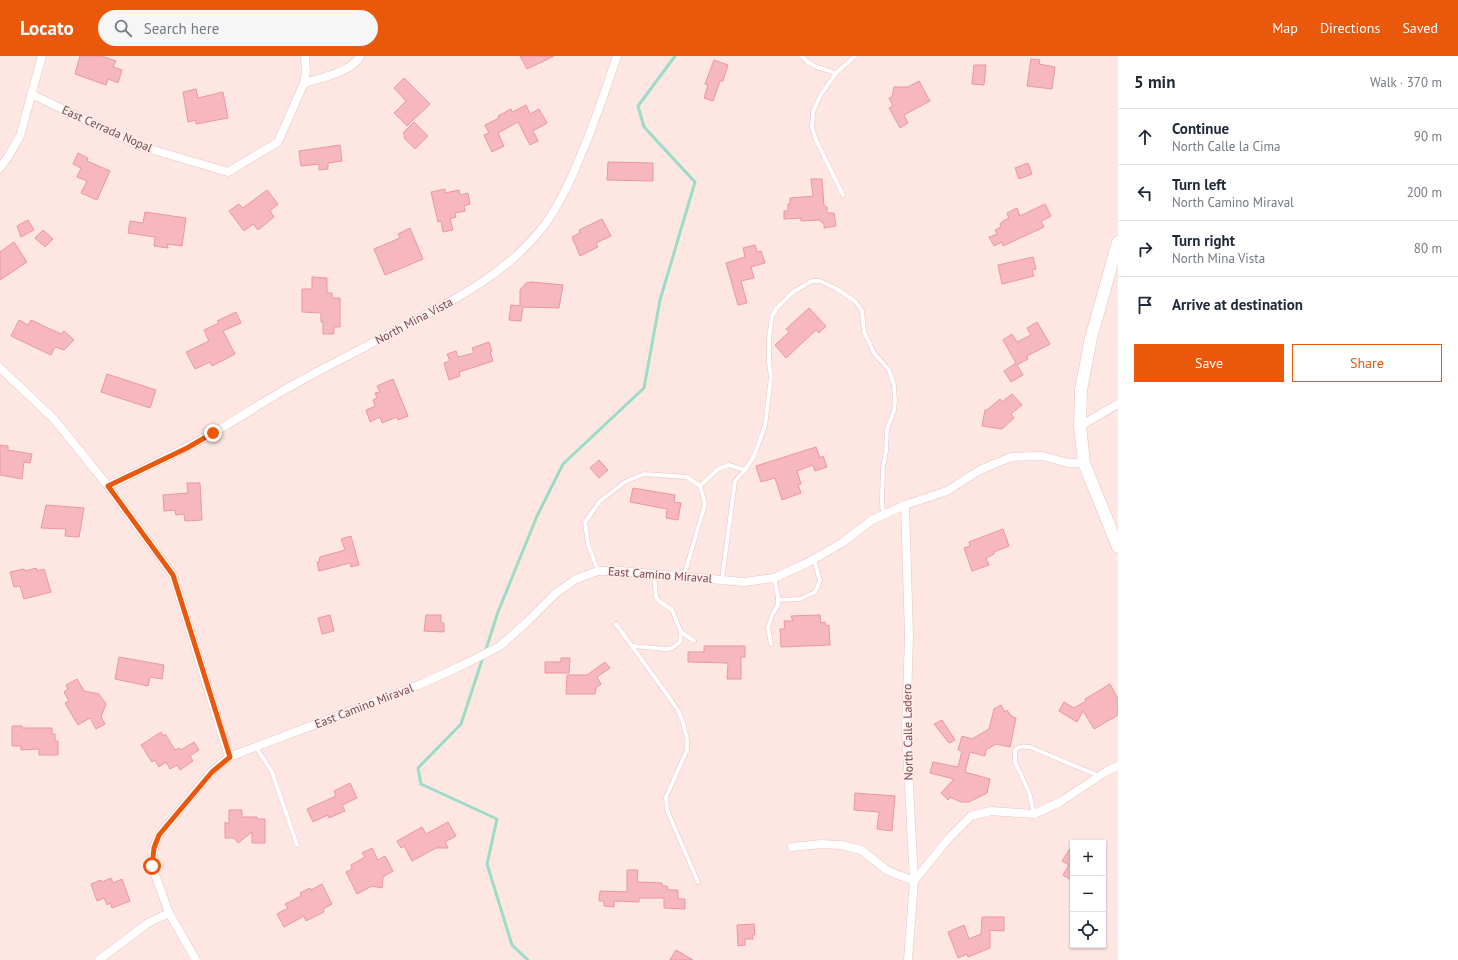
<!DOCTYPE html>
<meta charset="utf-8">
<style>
body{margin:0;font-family:"PT Sans",sans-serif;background:#f6f6f7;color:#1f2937}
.controls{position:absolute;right:12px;bottom:12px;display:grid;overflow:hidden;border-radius:0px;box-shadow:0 1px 3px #0004}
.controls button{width:36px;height:36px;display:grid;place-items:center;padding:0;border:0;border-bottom:1px solid #e0e1e3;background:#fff;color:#1f2937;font:20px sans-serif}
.stop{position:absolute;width:12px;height:12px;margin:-9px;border:3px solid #ea580c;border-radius:50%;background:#fff}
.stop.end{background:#ea580c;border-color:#fff;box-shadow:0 1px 4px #0008}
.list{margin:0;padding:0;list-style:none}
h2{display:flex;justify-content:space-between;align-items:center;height:52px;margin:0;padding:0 16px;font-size:17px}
h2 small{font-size:13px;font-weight:400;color:#747a83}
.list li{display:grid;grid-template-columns:26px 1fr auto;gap:12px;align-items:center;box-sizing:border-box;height:56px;padding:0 16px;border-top:1px solid #e0e1e3}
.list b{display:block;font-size:15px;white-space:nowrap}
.list p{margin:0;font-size:13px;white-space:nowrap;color:#747a83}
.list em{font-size:13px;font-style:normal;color:#747a83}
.actions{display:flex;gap:8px;padding:12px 16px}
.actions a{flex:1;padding:9px 0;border:1px solid #ea580c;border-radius:0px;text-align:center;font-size:14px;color:#ea580c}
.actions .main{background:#ea580c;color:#fff}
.icon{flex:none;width:22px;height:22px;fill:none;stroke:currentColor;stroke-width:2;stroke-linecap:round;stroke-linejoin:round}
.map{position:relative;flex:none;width:1118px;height:904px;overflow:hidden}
header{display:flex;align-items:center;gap:24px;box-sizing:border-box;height:56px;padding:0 20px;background:#ea580c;color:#fff}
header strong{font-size:19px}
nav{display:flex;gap:22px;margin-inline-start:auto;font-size:14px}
.search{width:280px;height:36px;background:#f6f6f7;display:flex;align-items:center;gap:10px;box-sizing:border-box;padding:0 14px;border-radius:22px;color:#747a83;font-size:15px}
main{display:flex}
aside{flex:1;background:#fff}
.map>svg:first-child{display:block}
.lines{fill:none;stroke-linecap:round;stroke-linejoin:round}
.stream{stroke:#9bdcc7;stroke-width:3}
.building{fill:#f6b8bd;stroke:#ea979f}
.service-casing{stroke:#e8c3c3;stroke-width:5}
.minor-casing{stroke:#e8c3c3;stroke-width:9}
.secondary-casing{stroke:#ebbdbd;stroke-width:13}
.service{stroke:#fff;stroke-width:4}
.minor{stroke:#fff;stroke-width:8}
.secondary{stroke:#fff;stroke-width:12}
.route{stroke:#ea580c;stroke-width:5}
.labels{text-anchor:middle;stroke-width:3;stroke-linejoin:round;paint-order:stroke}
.street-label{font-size:12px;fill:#78474d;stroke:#ffedeb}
</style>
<header>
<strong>Locato</strong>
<div class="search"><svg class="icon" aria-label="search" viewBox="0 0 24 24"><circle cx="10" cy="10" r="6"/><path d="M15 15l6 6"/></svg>Search here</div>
<nav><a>Map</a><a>Directions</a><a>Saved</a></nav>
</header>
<main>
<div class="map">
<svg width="1118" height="904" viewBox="0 0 1118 904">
<rect width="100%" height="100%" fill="#fee6e3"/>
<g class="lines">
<g class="stream">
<polyline points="485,596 498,556 537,460 563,408 644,332 660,244 695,126 644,71 638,50 675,0"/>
<polyline points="483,601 461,668 418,712 421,728 497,763 487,808 512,889 528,904"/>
</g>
</g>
<g class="building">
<polygon points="80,0 101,0 116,5 113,11 122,14 118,27 108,23 106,29 75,18"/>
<polygon points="520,0 554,0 527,13"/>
<polygon points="1031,3 1040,4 1039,8 1055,11 1052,33 1027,30"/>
<polygon points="714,4 728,9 723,25 720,25 713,45 704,42 708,29 705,28"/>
<polygon points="974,9 986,9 984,29 972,28"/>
<polygon points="404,22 430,48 407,70 394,57 406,45 394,32"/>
<polygon points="919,25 930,45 904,59 908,67 900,72 889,52 893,50 889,42 892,41 894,31 908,31"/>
<polygon points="196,33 198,42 223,36 228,62 196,68 196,64 188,66 183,36"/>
<polygon points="526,49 530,58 539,53 547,67 533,75 538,85 530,89 518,66 498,77 504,90 492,96 484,79 489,77 485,69 499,62 498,60 511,53 512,56"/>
<polygon points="414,66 428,80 415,93 404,82 405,80 403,77"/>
<polygon points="340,89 342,105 328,107 328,113 319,114 319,108 301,110 299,95"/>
<polygon points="78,97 88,102 87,105 110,115 97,144 81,137 87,125 77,121 81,112 73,108"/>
<polygon points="608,106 653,107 653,125 607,124"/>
<polygon points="1028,107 1032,118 1019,123 1015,112"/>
<polygon points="811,123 822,123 824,150 827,151 827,157 834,157 836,170 824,172 824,167 822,167 820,164 801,165 801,162 784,163 784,155 788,155 788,148 790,148 790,142 813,140"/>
<polygon points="445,133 445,137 459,134 460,139 468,137 470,148 464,150 465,155 455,157 456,161 450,163 453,174 443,176 441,165 438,166 431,136"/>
<polygon points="267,134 278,148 270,155 274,161 258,174 253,168 244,175 229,155 239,148 243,152"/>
<polygon points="1045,148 1051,160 1041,165 1044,171 1003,190 1002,186 994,190 989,181 997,178 995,174 1001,171 1000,168 1003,165 1009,162 1007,157 1017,152 1020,160"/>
<polygon points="145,156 186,162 182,190 167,188 168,192 154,190 155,181 128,177 130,165 143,167"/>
<polygon points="602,163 611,180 596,187 598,191 580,200 572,181 580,177 579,174"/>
<polygon points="28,164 34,174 21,181 17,170"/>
<polygon points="410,172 423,203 385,219 374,193 400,182 398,178"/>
<polygon points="43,174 53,183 45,191 35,182"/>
<polygon points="14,186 27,206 0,224 0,196"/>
<polygon points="755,189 757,196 761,195 765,207 751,211 754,222 741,225 747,247 738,249 726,207 745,201 743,192"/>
<polygon points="1033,201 1036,213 1032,214 1034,220 1002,228 998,209"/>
<polygon points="312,221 327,222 327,237 332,237 332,242 340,242 340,271 334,271 334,278 323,278 323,266 321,266 321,257 302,256 302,233 312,233"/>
<polygon points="531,226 563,229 559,252 523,251 521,265 509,264 511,249 520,250 520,234 526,227"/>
<polygon points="809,252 826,270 819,277 816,274 786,302 775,289 789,276 786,273"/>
<polygon points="236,256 241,267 223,275 235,298 212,310 210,306 195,313 186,296 209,285 204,274 219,267 217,265"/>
<polygon points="19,264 28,269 31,264 61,278 64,275 74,284 64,294 55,291 51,299 11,280"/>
<polygon points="1037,266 1050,288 1027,300 1028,303 1017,309 1023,319 1011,326 1004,315 1016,307 1003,284 1012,278 1017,286 1031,279 1027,272"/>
<polygon points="489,286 492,295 490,296 493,305 459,316 460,320 449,324 444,307 450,305 447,298 456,295 458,301 474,297 472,292"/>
<polygon points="107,318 156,334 150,352 101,336"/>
<polygon points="393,323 408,360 398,364 397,361 382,367 380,361 370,366 366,354 375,350 373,344 377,342 375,337 380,336 377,330"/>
<polygon points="1012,338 1022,349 1011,358 1014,362 1002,373 982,370 985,354 987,354 1000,343 1002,346"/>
<polygon points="0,389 8,390 8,394 32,398 30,407 24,406 22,423 0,419"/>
<polygon points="816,391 820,402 823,400 827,411 815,415 813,409 797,415 801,428 798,428 801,437 782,444 775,422 761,426 756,410"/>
<polygon points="599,404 608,414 599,422 590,412"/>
<polygon points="187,427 200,427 202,464 185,465 184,458 176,459 175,454 164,455 163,439 188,437"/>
<polygon points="633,432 675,439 674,446 681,447 678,464 666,462 667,453 630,446"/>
<polygon points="46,449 84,452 79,481 65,480 66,473 41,472"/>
<polygon points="1003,473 1009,490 994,496 994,498 986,502 989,509 972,515 964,492 970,490 969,486"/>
<polygon points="351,480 359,509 351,511 350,507 319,515 317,506 319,506 320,501 345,494 341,483"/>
<polygon points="36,512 37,515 44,513 51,536 24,543 20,530 14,531 10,516 24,513 25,515"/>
<polygon points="330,559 334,575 322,578 318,562"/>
<polygon points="426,559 441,559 441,567 444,567 444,576 424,575"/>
<polygon points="820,559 821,567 825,566 826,570 829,569 830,589 781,591 780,573 785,573 784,565 793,565 791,560"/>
<polygon points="704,590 745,590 745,601 741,601 741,623 727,623 728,607 688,606 688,596 704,596"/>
<polygon points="119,601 164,609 162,623 150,621 148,630 115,623"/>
<polygon points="561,602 570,602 569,617 545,617 545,606 561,606"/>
<polygon points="605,606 610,612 597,621 601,628 596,632 595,638 566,638 567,619 587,619"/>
<polygon points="77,623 84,635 99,638 106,648 101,661 105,668 96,673 90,662 78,669 65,647 69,645 64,636 68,633 66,629"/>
<polygon points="1110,628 1118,643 1118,659 1094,673 1083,655 1077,666 1059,655 1064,646 1074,652 1086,645 1085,643"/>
<polygon points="1001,649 1005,656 1007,654 1011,660 1016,662 1010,691 996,688 986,694 985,700 970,696 965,716 990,723 987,737 969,746 961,746 950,741 948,744 941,737 954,723 930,717 933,706 958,711 962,695 958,694 962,680 972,683 989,673 994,653"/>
<polygon points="942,664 955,684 949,687 934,668"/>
<polygon points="12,670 22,670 22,672 52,672 52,678 55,678 55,685 58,685 58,699 39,699 39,693 21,694 21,690 12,690"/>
<polygon points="161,676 163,680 165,678 175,694 179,692 181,694 194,686 199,694 190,700 193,705 180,714 177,709 170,713 166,706 159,711 155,704 152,706 141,689"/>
<polygon points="350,727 357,742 342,749 345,755 329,762 328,759 313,766 307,753 336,740 334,735"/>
<polygon points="855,737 895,740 892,775 877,773 879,756 854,754"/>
<polygon points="229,754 242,754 242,761 257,761 257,763 265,763 265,787 252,787 252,776 238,787 234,782 225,782 225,766 229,768"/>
<polygon points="448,766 456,780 445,786 448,792 436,792 412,805 404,790 401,792 397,785 422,771 426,778"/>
<polygon points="1073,788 1073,825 1063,819 1069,809 1062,805"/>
<polygon points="372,792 378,804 385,800 393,815 383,821 382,832 372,830 357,838 346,816 352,813 351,809 365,801 362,797"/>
<polygon points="627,814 638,814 637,826 662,827 662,830 667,830 668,834 678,834 678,843 685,843 685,853 664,852 664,842 639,842 639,846 614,845 614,851 604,850 604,845 599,845 600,835 627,836"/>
<polygon points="111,822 113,827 122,823 130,845 112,852 110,847 107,849 104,842 97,845 91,828 101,824 102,826"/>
<polygon points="322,828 332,848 323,853 324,856 306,865 304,860 284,871 277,858 288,852 285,848 301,840 300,837 310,832 311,834"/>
<polygon points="982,861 1004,861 1004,875 990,874 990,892 968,901 967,898 958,902 948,876 964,869 969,883 981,878"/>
<polygon points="754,868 755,879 752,879 753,883 745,883 745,889 738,890 737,869"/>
<polygon points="676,894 693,904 670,904"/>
</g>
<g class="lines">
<g class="service-casing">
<g id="service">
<path d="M802,0C810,11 824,13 836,17"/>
<polyline points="843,139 816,84 812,71 813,56 820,40 836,17 855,0"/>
<polyline points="700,430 718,413 729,409 745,414"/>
<polyline points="598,515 588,488 585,466 600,445 625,426 644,418 687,421 700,430 705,448 684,520"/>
<polyline points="722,524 735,425 745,414 754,400 765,370 771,321 769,306 769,283 772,261 776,253 793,236 812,225 820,225 837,233 856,246 862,255 864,276 868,284 874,297 889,314 894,329 895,345 894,355 887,373 886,395 883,411 882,446 883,459"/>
<polyline points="778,544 800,543 815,536 820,525 814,503"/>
<polyline points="616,568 671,644 679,656 683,667 687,683 687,694 666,741 667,754 698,826"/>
<polyline points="681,576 694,585"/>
<polyline points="771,588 768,572 772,559 778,549 778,540 774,522"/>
<polyline points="632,590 666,593 672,592 680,586 681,576 672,554 659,545 656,541 654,518"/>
<polyline points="256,691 272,716 297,789"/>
<path d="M1034,758L1029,736L1015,706V694C1020,690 1024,690 1030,691L1099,720"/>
</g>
</g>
<g class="minor-casing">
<g id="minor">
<path d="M304,27C319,23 353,15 360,0"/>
<polyline points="31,38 140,90 228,116 278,86 304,27 306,16 305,0"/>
<polyline points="0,112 8,101 20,80 42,0"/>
<polyline points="0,312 54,363 108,430 173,519 229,701"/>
<polyline points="1080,370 1118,348"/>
<path d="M108,430C141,414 175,398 208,380C237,364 265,344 295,328C331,308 367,290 403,271C455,244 511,215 546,167C563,143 574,116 585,89C597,60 607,30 617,0"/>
<polyline points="905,449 909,580 906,673 914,825 908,904"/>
<polyline points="792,791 821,788 841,789 861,794 888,815 914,825 949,782 971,760 991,755 1034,758 1060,746 1107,715 1118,710"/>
<polyline points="99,904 148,867 169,857"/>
<polyline points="196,904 169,857 152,810 154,791 159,779 211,716 229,701 419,629 465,608 500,590 528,565 556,537 576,523 598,515 620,515 744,526 774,522 807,507 842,487 872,464 905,449 947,435 980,414 1011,401 1042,400 1068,407 1084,407"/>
</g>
</g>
<g class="secondary-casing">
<polyline id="secondary" points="1118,186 1091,282 1081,334 1080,370 1084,407 1118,491"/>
</g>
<use href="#service" class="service"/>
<use href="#minor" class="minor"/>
<use href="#secondary" class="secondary"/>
</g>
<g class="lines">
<polyline class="route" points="152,810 154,792 159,779 212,716 230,701 173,519 108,430 187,392 213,377"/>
</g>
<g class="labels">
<g class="street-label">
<text transform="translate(107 73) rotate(24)" y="4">East Cerrada Nopal</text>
<text transform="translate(414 265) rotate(-28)" y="4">North Mina Vista</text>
<text transform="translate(660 519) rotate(4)" y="4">East Camino Miraval</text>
<text transform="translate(364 650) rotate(-21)" y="4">East Camino Miraval</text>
<text transform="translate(908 676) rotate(-91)" y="4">North Calle Ladero</text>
</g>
</g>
</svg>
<div class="controls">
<button>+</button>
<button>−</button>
<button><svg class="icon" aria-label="locate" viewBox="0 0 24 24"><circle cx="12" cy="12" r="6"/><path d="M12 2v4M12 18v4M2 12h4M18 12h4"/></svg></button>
</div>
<div class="stop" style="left:152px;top:810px"></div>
<div class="stop end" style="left:213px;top:377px"></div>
</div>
<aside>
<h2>5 min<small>Walk · 370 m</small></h2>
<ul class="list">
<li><svg class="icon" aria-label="ahead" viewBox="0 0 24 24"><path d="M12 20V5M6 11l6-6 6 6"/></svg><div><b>Continue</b><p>North Calle la Cima</p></div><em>90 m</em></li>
<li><svg class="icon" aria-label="left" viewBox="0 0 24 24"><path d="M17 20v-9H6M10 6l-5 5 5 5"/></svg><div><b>Turn left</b><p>North Camino Miraval</p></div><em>200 m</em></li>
<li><svg class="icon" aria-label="right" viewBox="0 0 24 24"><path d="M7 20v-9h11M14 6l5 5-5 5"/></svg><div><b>Turn right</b><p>North Mina Vista</p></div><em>80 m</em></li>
<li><svg class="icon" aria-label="arrive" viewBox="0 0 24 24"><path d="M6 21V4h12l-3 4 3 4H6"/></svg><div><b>Arrive at destination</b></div></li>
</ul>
<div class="actions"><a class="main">Save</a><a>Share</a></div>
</aside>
</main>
